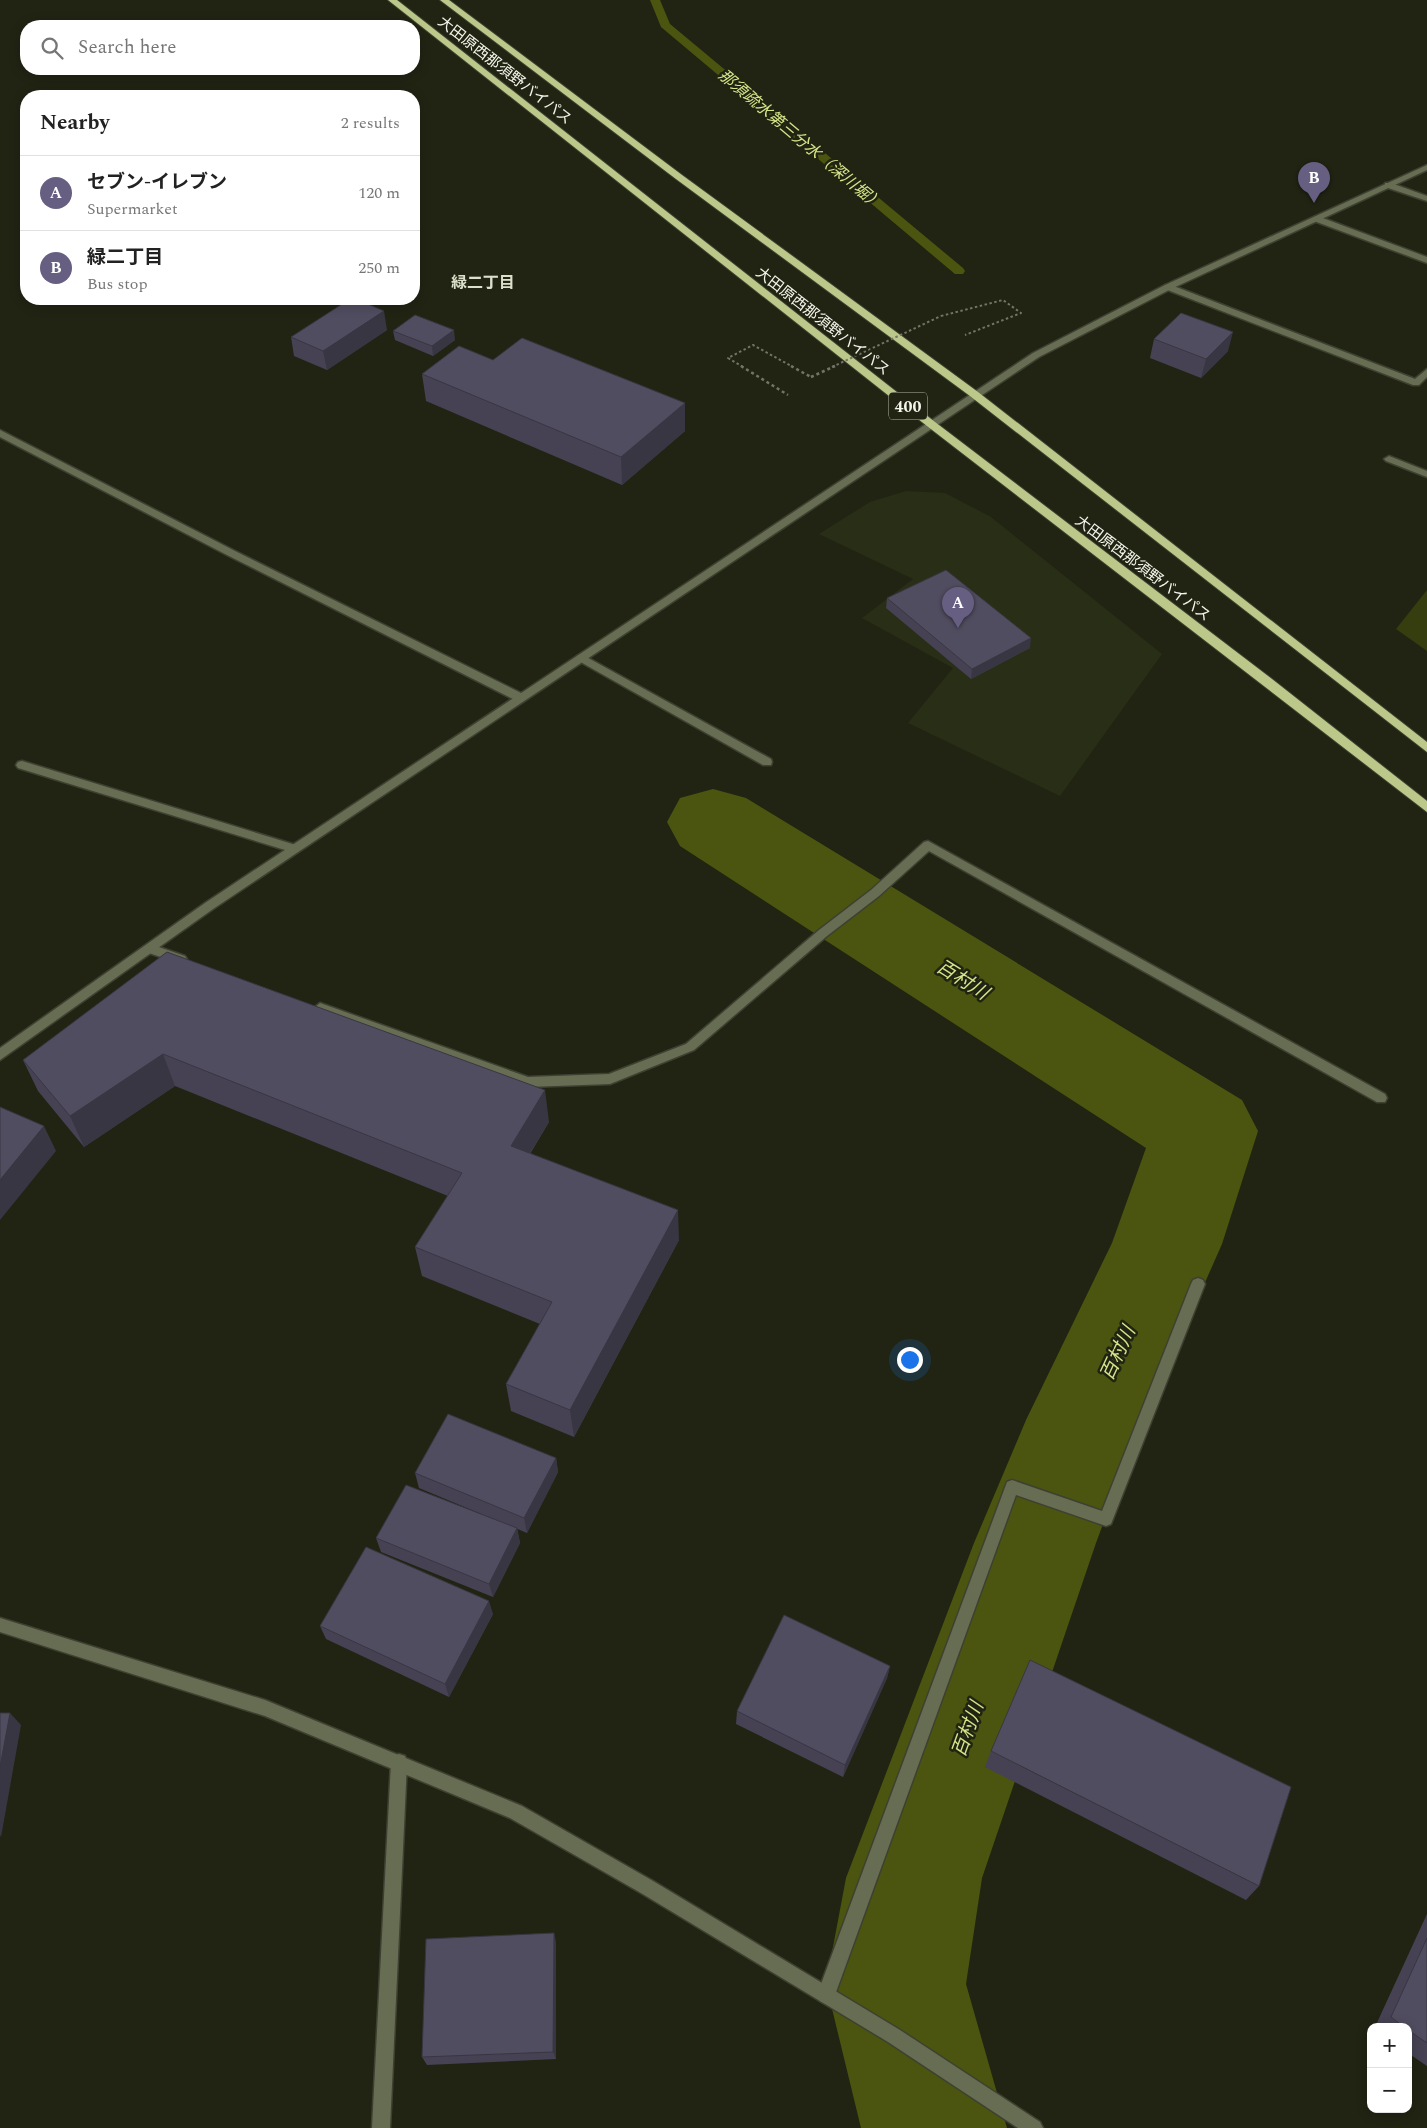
<!DOCTYPE html>
<meta charset="utf-8">
<style>
body{margin:0;font-family:Spectral,"Noto Sans JP",serif;background:#f2f2f2;color:#222}
.controls{position:absolute;right:15px;bottom:15px;display:grid;overflow:hidden;border-radius:10px;box-shadow:0 2px 12px #0003}
.controls button{width:45px;height:45px;display:grid;place-items:center;padding:0;border:0;border-bottom:1px solid #e0e0e0;background:#fff;color:#222;font:25px sans-serif}
.you{position:absolute;left:909px;top:1359px;width:18px;height:18px;margin:-12px;border:4px solid #fff;border-radius:50%;background:#1a73e8;box-shadow:0 0 0 8px #1a73e833}
.badge{display:grid;place-items:center;width:32px;height:32px;border-radius:50%;background:#675f81;color:#fff;font-size:16px;font-weight:700}
.pin{position:absolute;translate:-50% -41px;filter:drop-shadow(0 1px 2px #0008)}
.pin::after{content:'';position:absolute;top:26px;width:18px;height:15px;background:inherit;clip-path:polygon(0 0,100% 0,50% 100%)}
.list{margin:0;padding:0;list-style:none}
h2{display:flex;justify-content:space-between;align-items:center;height:65px;margin:0;padding:0 20px;font-size:21px}
h2 small{font-size:16px;font-weight:400;color:#767676}
.list li{display:grid;grid-template-columns:32px 1fr auto;gap:15px;align-items:center;box-sizing:border-box;height:75px;padding:0 20px;border-top:1px solid #e0e0e0}
.list b{display:block;font-size:19px;white-space:nowrap}
.list p{margin:0;font-size:16px;white-space:nowrap;color:#767676}
.list em{font-size:16px;font-style:normal;color:#767676}
.icon{flex:none;width:28px;height:28px;fill:none;stroke:currentColor;stroke-width:2;stroke-linecap:round;stroke-linejoin:round}
.map{position:relative;flex:none;width:1427px;height:2128px;overflow:hidden}
.search{position:absolute;background:#fff;box-shadow:0 2px 12px #0003;left:20px;top:20px;width:400px;height:55px;display:flex;align-items:center;gap:12px;box-sizing:border-box;padding:0 18px;border-radius:20px;color:#767676;font-size:19px}
.panel{position:absolute;background:#fff;box-shadow:0 2px 12px #0003;left:20px;top:90px;width:400px;height:215px;border-radius:20px}
.map>svg:first-child{display:block}
.built{fill:#292e16}
.green{fill:#363d0f}
.lines{fill:none;stroke-linecap:round;stroke-linejoin:round}
.stream{fill:#4b550f;fill-rule:evenodd}
.river{fill:#4b550f;fill-rule:evenodd}
.minor-casing{stroke:#3e4131;stroke-width:3}
.tertiary-casing{stroke:#3e4131;stroke-width:3}
.trunk-casing{stroke:#3e4131;stroke-width:2}
.path-far1{stroke:#727566;stroke-width:2;stroke-dasharray:2.5 2.5;stroke-linecap:butt}
.path{stroke:#727566;stroke-width:2.5;stroke-dasharray:3 3;stroke-linecap:butt}
.minor{fill:#676d52;fill-rule:evenodd}
.tertiary{fill:#676d52;fill-rule:evenodd}
.trunk{fill:#bbc88a;fill-rule:evenodd}
.path-bridge-far1{stroke:#727566;stroke-width:2;stroke-dasharray:2.5 2.5;stroke-linecap:butt}
.path-bridge{stroke:#727566;stroke-width:2.5;stroke-dasharray:3 3;stroke-linecap:butt}
.wall{fill:#464253}
.shaded-wall{fill:#393643}
.building{fill:#514d60;stroke:#393643}
.labels{text-anchor:middle;stroke-width:5;stroke-linejoin:round;paint-order:stroke}
.far-street-label{font-size:15px;fill:#f3f6ea;stroke:#212413}
.far-water-label{font-size:16px;font-style:italic;fill:#d5e688;stroke:#212413}
.far-neighbourhood-label{font-size:16px;font-weight:bold;fill:#dbe0ca;stroke:#212413}
.shield{fill:#212413;stroke:#b4b7aa;stroke-width:1}
.shield-label{font-size:16px;font-weight:bold;fill:#f3f6ea}
.water-label{font-size:19px;font-style:italic;fill:#d5e688;stroke:#212413}
</style>
<div class="map">
<svg width="1427" height="2128" viewBox="0 0 1427 2128">
<rect width="100%" height="100%" fill="#212413"/>
<polygon class="built" points="906,491 945,493 991,517 1162,654 1060,796 908,723 953,668 862,618 913,579 819,534 870,502"/>
<polygon class="green" points="1427,590 1427,651 1396,629"/>
<g class="lines">
<polygon class="stream" points="650,0 660,0 670,24 963,268 965,271 963,274 955,274 661,27"/>
<polygon class="river" points="713,789 746,798 1242,1100 1258,1131 1222,1244 1127,1459 1096,1543 982,1878 966,1984 1007,2128 861,2128 826,1984 846,1878 974,1543 1026,1420 1112,1243 1146,1148 680,846 667,822 680,798"/>
<g class="minor-casing">
<g id="minor">
<polygon points="1385,183 1391,183 1427,196 1427,201 1385,187"/>
<polygon points="1314,217 1320,217 1427,257 1427,263 1314,221"/>
<polygon points="1165,285 1171,285 1415,379 1427,369 1427,377 1419,385 1413,385 1165,289"/>
<polygon points="0,430 235,551 525,695 526,698 521,702 517,701 227,555 0,437"/>
<polygon points="1389,456 1427,471 1427,477 1386,461 1384,459"/>
<polygon points="581,654 771,759 772,762 771,765 763,765 577,660 577,656"/>
<polygon points="22,761 299,846 301,849 295,853 18,768 16,765 18,762"/>
<polygon points="928,841 1385,1094 1387,1098 1385,1102 1377,1102 929,851 879,896 827,936 694,1050 610,1084 528,1087 316,1011 314,1008 320,1003 528,1077 609,1074 686,1044 819,930 871,890 924,842"/>
<polygon points="150,944 185,956 187,959 181,964 146,952 144,949 146,946"/>
<polygon points="1198,1278 1203,1280 1205,1284 1111,1524 1106,1526 1016,1495 835,1995 832,2001 826,2004 820,2001 817,1995 1007,1482 1012,1480 1102,1511 1191,1284 1193,1280"/>
<polygon points="399,1754 405,1756 407,1762 390,2128 372,2128 391,1762 393,1756"/>
</g>
</g>
<g class="tertiary-casing">
<g id="tertiary">
<polygon points="1427,165 1427,170 1171,289 1039,357 213,909 0,1060 0,1048 205,903 1033,353 1165,285"/>
<polygon points="0,1618 265,1700 522,1806 653,1881 900,2030 1040,2122 1043,2128 1018,2128 888,2042 641,1893 510,1818 265,1716 0,1632"/>
</g>
</g>
<g class="trunk-casing">
<g id="trunk">
<polygon points="388,0 397,0 935,422 1272,679 1427,801 1427,812 927,426"/>
<polygon points="440,0 449,0 682,175 978,392 1427,742 1427,752 970,396 676,179"/>
</g>
</g>
<g class="path-far1">
<polyline points="941,316 1003,300 1021,313 965,335"/>
<polyline points="743,367 728,358 753,345 793,367"/>
</g>
<g class="path">
<polyline points="741,366 788,395"/>
<polyline points="791,366 811,377"/>
</g>
<use href="#minor" class="minor"/>
<use href="#tertiary" class="tertiary"/>
<use href="#trunk" class="trunk"/>
<polyline class="path-bridge-far1" points="832,367 941,316"/>
<polyline class="path-bridge" points="811,377 835,366"/>
</g>
<g class="wall">
<polygon points="387,330 327,370 294,356 291,337"/>
<polygon points="393,331 455,340 433,356 395,340"/>
<polygon points="1154,339 1228,351 1201,378 1150,358"/>
<polygon points="493,360 685,403 685,431 622,485 426,401 422,374"/>
<polygon points="887,598 1030,648 971,679 886,608"/>
<polygon points="167,952 549,1122 530,1154 679,1240 574,1437 511,1411 506,1384 540,1324 422,1276 415,1247 448,1196 175,1086 84,1147 38,1091 23,1060"/>
<polygon points="556,1458 558,1472 527,1533 419,1488 415,1473"/>
<polygon points="517,1528 520,1543 493,1597 381,1552 376,1538"/>
<polygon points="493,1614 449,1697 326,1639 320,1626"/>
<polygon points="890,1666 887,1678 843,1777 736,1724 737,1711"/>
<polygon points="991,1751 1259,1886 1246,1900 985,1767"/>
<polygon points="1427,1914 1427,2066 1408,2053 1408,2027 1375,2027"/>
<polygon points="556,1942 556,2059 427,2065 422,2057"/>
</g>
<g class="shaded-wall">
<polygon points="384,311 387,330 327,370 323,351"/>
<polygon points="454,330 455,340 433,356 432,346"/>
<polygon points="1233,332 1228,351 1201,378 1206,359"/>
<polygon points="685,403 685,431 622,485 621,457"/>
<polygon points="1031,638 1030,648 971,679 972,669"/>
<polygon points="163,1054 175,1086 84,1147 70,1116"/>
<polygon points="545,1090 549,1122 515,1177 511,1146"/>
<polygon points="44,1126 56,1151 0,1220 0,1180"/>
<polygon points="678,1210 679,1240 574,1437 570,1410"/>
<polygon points="556,1458 558,1472 527,1533 524,1518"/>
<polygon points="517,1528 520,1543 493,1597 489,1584"/>
<polygon points="489,1601 493,1614 449,1697 445,1684"/>
<polygon points="890,1666 887,1678 843,1777 845,1765"/>
<polygon points="10,1713 21,1725 1,1837 0,1835 0,1767"/>
<polygon points="554,1933 556,1942 556,2059 553,2052"/>
</g>
<g class="building">
<polygon points="350,299 356,299 384,311 323,351 291,337"/>
<polygon points="1181,313 1233,332 1206,359 1154,339"/>
<polygon points="415,315 454,330 432,346 393,331"/>
<polygon points="522,338 685,403 621,457 422,374 459,346 493,360"/>
<polygon points="946,570 1031,638 972,669 887,598"/>
<polygon points="167,952 545,1090 511,1146 678,1210 570,1410 506,1384 552,1302 415,1247 462,1173 163,1054 70,1116 23,1060"/>
<polygon points="0,1107 44,1126 0,1180"/>
<polygon points="448,1414 556,1458 524,1518 415,1473"/>
<polygon points="406,1485 517,1528 489,1584 376,1538"/>
<polygon points="366,1547 489,1601 445,1684 320,1626"/>
<polygon points="784,1615 890,1666 845,1765 737,1711"/>
<polygon points="1030,1660 1291,1787 1259,1886 991,1751"/>
<polygon points="0,1713 10,1713 0,1767"/>
<polygon points="554,1933 553,2052 422,2057 426,1939"/>
<polygon points="1427,1938 1427,2043 1408,2030 1408,2027 1404,2027 1391,2017"/>
</g>
<g class="labels">
<g class="far-street-label">
<text transform="translate(505 70) rotate(38)" y="5">大田原西那須野バイパス</text>
<text transform="translate(823 321) rotate(38)" y="5">大田原西那須野バイパス</text>
<text transform="translate(1143 568) rotate(37)" y="5">大田原西那須野バイパス</text>
</g>
<g class="far-water-label">
<text transform="translate(801 139) rotate(40)" y="6">那須疏水第三分水（深川堀）</text>
</g>
<g class="far-neighbourhood-label">
<text x="483" y="288">緑二丁目</text>
</g>
<rect class="shield" x="889" y="392.5" width="38" height="27" rx="4"/>
<g class="shield-label">
<text x="908" y="412">400</text>
</g>
<g class="water-label">
<text transform="translate(963 979) rotate(32)" y="7">百村川</text>
<text transform="translate(1117 1353) rotate(-65)" y="7">百村川</text>
<text transform="translate(967 1729) rotate(-70)" y="7">百村川</text>
</g>
</g>
</svg>
<div class="controls">
<button>+</button>
<button>−</button>
</div>
<div class="you"></div>
<div class="pin badge" style="left:958px;top:628px">A</div>
<div class="pin badge" style="left:1314px;top:203px">B</div>
<div class="search"><svg class="icon" aria-label="search" viewBox="0 0 24 24"><circle cx="10" cy="10" r="6"/><path d="M15 15l6 6"/></svg>Search here</div>
<section class="panel">
<h2>Nearby<small>2 results</small></h2>
<ul class="list">
<li><span class="badge">A</span><div><b>セブン-イレブン</b><p>Supermarket</p></div><em>120 m</em></li>
<li><span class="badge">B</span><div><b>緑二丁目</b><p>Bus stop</p></div><em>250 m</em></li>
</ul>
</section>
</div>
